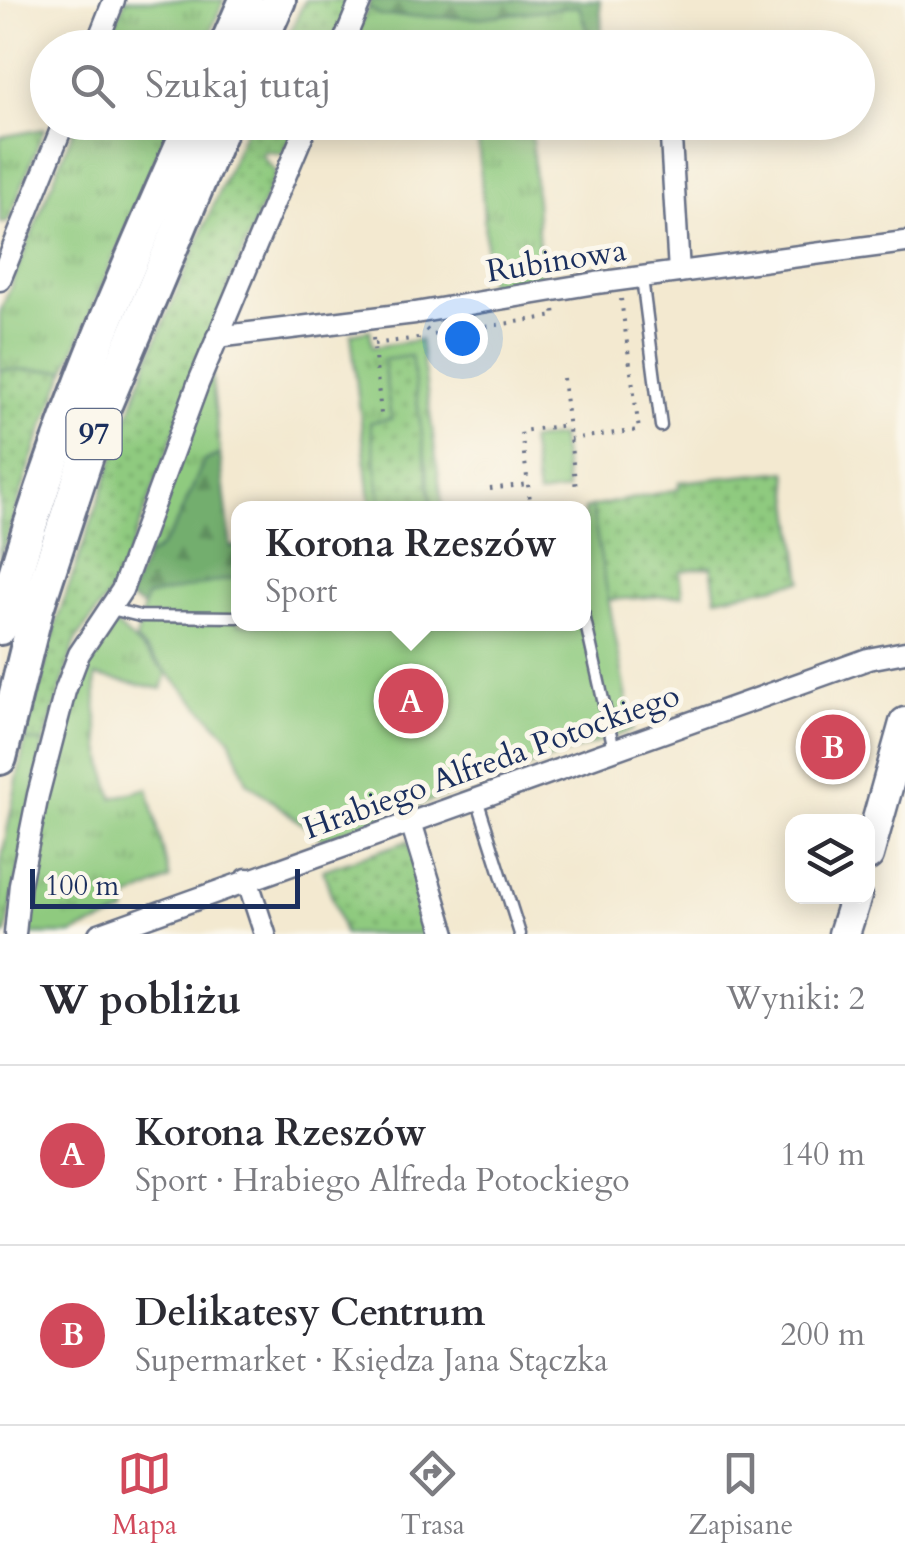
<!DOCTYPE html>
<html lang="pl">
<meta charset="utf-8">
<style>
body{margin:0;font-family:Cardo,serif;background:#f2f2f3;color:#2b2b33}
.controls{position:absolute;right:30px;bottom:30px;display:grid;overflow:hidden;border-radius:20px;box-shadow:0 5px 25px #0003}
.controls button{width:90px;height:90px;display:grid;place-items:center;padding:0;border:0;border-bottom:2px solid #e1e1e2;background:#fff;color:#2b2b33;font:50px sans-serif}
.scale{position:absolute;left:30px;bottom:25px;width:270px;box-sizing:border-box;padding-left:10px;border:5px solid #1b2f5e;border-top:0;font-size:28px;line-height:35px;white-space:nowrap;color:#1b2f5e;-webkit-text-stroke:8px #fbf7ec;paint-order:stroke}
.you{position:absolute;left:462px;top:338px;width:35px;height:35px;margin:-25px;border:8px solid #fff;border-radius:50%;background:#1a73e8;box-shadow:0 0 0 15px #1a73e833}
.badge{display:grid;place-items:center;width:65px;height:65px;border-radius:50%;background:#d1495b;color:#fff;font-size:32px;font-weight:700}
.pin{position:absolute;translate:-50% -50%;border:5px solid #fff;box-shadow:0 2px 10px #0006}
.popup{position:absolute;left:231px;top:501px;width:360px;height:130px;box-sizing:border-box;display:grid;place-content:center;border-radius:20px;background:#fff;filter:drop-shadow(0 2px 8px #0005);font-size:32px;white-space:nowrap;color:#7c7c81}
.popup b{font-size:38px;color:#2b2b33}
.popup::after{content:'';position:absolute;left:50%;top:100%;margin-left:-20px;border:20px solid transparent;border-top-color:#fff}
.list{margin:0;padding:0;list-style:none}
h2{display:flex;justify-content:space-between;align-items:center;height:130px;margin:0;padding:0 40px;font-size:42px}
h2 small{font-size:32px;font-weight:400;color:#7c7c81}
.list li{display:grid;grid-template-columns:65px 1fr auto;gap:30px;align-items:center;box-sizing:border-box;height:180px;padding:0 40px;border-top:2px solid #e1e1e2}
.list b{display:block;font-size:38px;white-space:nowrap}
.list p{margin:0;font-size:32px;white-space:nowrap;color:#7c7c81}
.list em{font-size:32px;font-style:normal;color:#7c7c81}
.icon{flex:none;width:55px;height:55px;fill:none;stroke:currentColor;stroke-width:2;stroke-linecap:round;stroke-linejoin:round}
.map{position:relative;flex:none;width:905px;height:934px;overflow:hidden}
.search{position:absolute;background:#fff;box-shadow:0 5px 25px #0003;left:30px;right:30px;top:30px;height:110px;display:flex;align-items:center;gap:25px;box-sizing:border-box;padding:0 35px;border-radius:55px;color:#7c7c81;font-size:38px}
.sheet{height:490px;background:#fff}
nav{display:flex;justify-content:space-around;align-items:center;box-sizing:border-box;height:140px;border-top:2px solid #e1e1e2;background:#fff;font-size:28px;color:#7c7c81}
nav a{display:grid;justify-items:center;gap:5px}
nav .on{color:#d1495b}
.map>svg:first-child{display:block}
.grass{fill:url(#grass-tufts);stroke:#557c6e;stroke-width:2.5}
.forest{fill:url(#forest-firs);stroke:#476e66;stroke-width:2.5}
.park{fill:url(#park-dots);stroke:#557c6e;stroke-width:2.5}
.pitch{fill:#8fca7f;stroke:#557c6e;stroke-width:2.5}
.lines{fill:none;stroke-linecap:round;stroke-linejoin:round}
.lane-casing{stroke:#677086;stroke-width:15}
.street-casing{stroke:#677086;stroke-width:25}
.secondary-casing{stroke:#677086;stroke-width:35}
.primary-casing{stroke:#677086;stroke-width:38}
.path{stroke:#677086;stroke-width:4;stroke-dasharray:2.5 8;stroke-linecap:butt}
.lane{stroke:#fff;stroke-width:10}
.street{stroke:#fff;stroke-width:20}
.secondary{stroke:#fff;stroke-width:30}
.primary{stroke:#fff;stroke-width:32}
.labels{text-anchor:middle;stroke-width:10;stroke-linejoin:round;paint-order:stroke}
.shield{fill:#fbf7ec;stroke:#5e6b89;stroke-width:2.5}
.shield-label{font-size:30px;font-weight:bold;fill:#1b2f5e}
.street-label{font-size:32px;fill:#1b2f5e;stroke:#fbf7ec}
</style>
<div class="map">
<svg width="905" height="934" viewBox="0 0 905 934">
<defs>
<pattern id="grass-tufts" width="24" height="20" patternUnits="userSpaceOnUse" patternTransform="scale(2.5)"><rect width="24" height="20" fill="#8fca7f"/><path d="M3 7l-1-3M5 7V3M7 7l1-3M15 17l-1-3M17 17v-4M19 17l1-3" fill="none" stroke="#74a46b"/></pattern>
<pattern id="forest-firs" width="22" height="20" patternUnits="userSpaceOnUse" patternTransform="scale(2.5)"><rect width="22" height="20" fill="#73ae6e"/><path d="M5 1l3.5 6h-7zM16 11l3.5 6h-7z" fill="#5e8e5e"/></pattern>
<pattern id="park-dots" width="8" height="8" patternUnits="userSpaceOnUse" patternTransform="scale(2.5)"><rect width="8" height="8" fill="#8fca7f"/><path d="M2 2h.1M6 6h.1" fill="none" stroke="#74a46b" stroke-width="1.8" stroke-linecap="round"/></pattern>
</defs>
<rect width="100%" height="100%" fill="#fbf7ec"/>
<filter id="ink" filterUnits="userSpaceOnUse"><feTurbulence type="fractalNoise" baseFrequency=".01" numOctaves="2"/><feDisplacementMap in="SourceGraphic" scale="20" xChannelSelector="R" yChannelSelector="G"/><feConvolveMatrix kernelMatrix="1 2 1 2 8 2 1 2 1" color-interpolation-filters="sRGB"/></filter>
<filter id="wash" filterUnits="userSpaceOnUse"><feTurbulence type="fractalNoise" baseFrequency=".0048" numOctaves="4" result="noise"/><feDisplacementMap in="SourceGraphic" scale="40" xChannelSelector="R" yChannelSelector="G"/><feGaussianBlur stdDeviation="2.25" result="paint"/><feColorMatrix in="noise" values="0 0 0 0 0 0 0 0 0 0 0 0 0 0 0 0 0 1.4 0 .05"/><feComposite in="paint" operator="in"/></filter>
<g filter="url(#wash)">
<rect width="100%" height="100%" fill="#f3e9d0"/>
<g class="grass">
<polygon points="125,0 224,0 204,47 106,47"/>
<polygon points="579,6 590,41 601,47 351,48 368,7 476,17"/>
<polygon points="76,123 171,123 66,370 0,370 0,313"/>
<polygon points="477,123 531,123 541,280 489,288"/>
<polygon points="44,129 8,222 0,223 0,137"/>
<polygon points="370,330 372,347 420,340 443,508 371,508 351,334"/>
<path d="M211,370L220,454L204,461C193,484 171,551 146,557Z"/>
<path d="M118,626L167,673L162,689L96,676C94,719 101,757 113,798L148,788L170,879L128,899L126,913L71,934H24C34,847 58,699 106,627Z"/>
<polygon points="25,740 44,743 6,934 0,934 0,867"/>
</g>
<g class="forest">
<polygon points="370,0 600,0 603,47 590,41 579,6 476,18 381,16 368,7"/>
<path d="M220,454L231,547L238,546V577L146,597L144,607L128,598L146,557C171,550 193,484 204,461Z"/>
</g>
<g class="park">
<polygon points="305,0 351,0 331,47 283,48"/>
<polygon points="248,123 297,123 283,154 265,151 261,155 276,172 232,278 124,567 104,602 76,640 44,743 25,740 57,620 148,360"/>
<polygon points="411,356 432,508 382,508 370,422 391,419 383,360"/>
<polygon points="0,370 66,370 37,444 0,559"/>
<polygon points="787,471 802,581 716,598 711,566 680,571 683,595 608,600 591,507 679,489 679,482"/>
<polygon points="408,841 436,934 344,934 323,870"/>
</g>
<g class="pitch">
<polygon points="560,436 567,491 538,495 530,440"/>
<polygon points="591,507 633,730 322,839 247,782 230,738 136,640 146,597 238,577 238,624 584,624 584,509"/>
</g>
</g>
<g filter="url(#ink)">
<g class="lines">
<g class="lane-casing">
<g id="lane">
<polyline points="642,278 661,426"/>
<polyline points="111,609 140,616 238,617"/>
<polyline points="584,615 614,749"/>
<polyline points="477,799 520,934"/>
</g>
</g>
<g class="street-casing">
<g id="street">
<polyline points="95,48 114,0"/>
<polyline points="341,48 361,0"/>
<polyline points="670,122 679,272"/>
<polyline points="0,280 64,122"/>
<polyline points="217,337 415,313 596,283 905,242"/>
<polyline points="411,822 445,934"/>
<polyline points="247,879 265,934"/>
<polyline points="15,934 20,884 38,795 65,691 79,654 122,590 198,384 308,122"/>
<polyline points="99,934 868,659 905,652"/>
</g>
</g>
<g class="secondary-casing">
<g id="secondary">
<polyline points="868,855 905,723"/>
<polyline points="844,934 856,896"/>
</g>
</g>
<g class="primary-casing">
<g id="primary">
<polyline points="225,48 246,0"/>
<polyline points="258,48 279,0"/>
<path d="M0,628C46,453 118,287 192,122"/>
<polyline points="0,758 37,608 99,419 224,122"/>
</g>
</g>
<g class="path">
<polyline points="426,329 432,335 555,316 554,309"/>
<polyline points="373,338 381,414"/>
<polyline points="374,344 418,338 417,332"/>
<polyline points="563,378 576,489"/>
<polyline points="570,439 639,430 621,299"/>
<polyline points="490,489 528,484"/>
<polyline points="531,508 521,431 568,425"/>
</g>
<use href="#lane" class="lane"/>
<use href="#street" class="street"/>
<use href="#secondary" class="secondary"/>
<use href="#primary" class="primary"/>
</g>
</g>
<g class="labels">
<rect class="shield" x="66.5" y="409" width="55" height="50" rx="8"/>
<g class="shield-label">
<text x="94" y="444">97</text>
</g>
<g class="street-label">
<text transform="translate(556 260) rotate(-9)" y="11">Rubinowa</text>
<text transform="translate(491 761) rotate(-20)" y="11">Hrabiego Alfreda Potockiego</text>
</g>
</g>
</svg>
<div class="controls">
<button><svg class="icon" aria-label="layers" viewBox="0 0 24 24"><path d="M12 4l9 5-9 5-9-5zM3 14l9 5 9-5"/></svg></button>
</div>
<div class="scale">100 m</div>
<div class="you"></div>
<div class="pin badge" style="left:411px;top:701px">A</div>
<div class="popup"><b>Korona Rzeszów</b>Sport</div>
<div class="pin badge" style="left:833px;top:747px">B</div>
<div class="search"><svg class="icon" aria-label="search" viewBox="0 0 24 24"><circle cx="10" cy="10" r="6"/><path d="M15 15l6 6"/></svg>Szukaj tutaj</div>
</div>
<section class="sheet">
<h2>W pobliżu<small>Wyniki: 2</small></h2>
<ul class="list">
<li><span class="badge">A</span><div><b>Korona Rzeszów</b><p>Sport · Hrabiego Alfreda Potockiego</p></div><em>140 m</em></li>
<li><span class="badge">B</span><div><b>Delikatesy Centrum</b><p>Supermarket · Księdza Jana Stączka</p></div><em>200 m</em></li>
</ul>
</section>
<nav>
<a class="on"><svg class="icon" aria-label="map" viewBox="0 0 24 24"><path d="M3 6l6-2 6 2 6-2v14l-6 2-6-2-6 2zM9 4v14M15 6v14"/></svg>Mapa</a>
<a><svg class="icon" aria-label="directions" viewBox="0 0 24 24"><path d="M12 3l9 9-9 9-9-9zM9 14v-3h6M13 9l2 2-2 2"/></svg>Trasa</a>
<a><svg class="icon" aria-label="saved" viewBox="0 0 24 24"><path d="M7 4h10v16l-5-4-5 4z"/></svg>Zapisane</a>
</nav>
